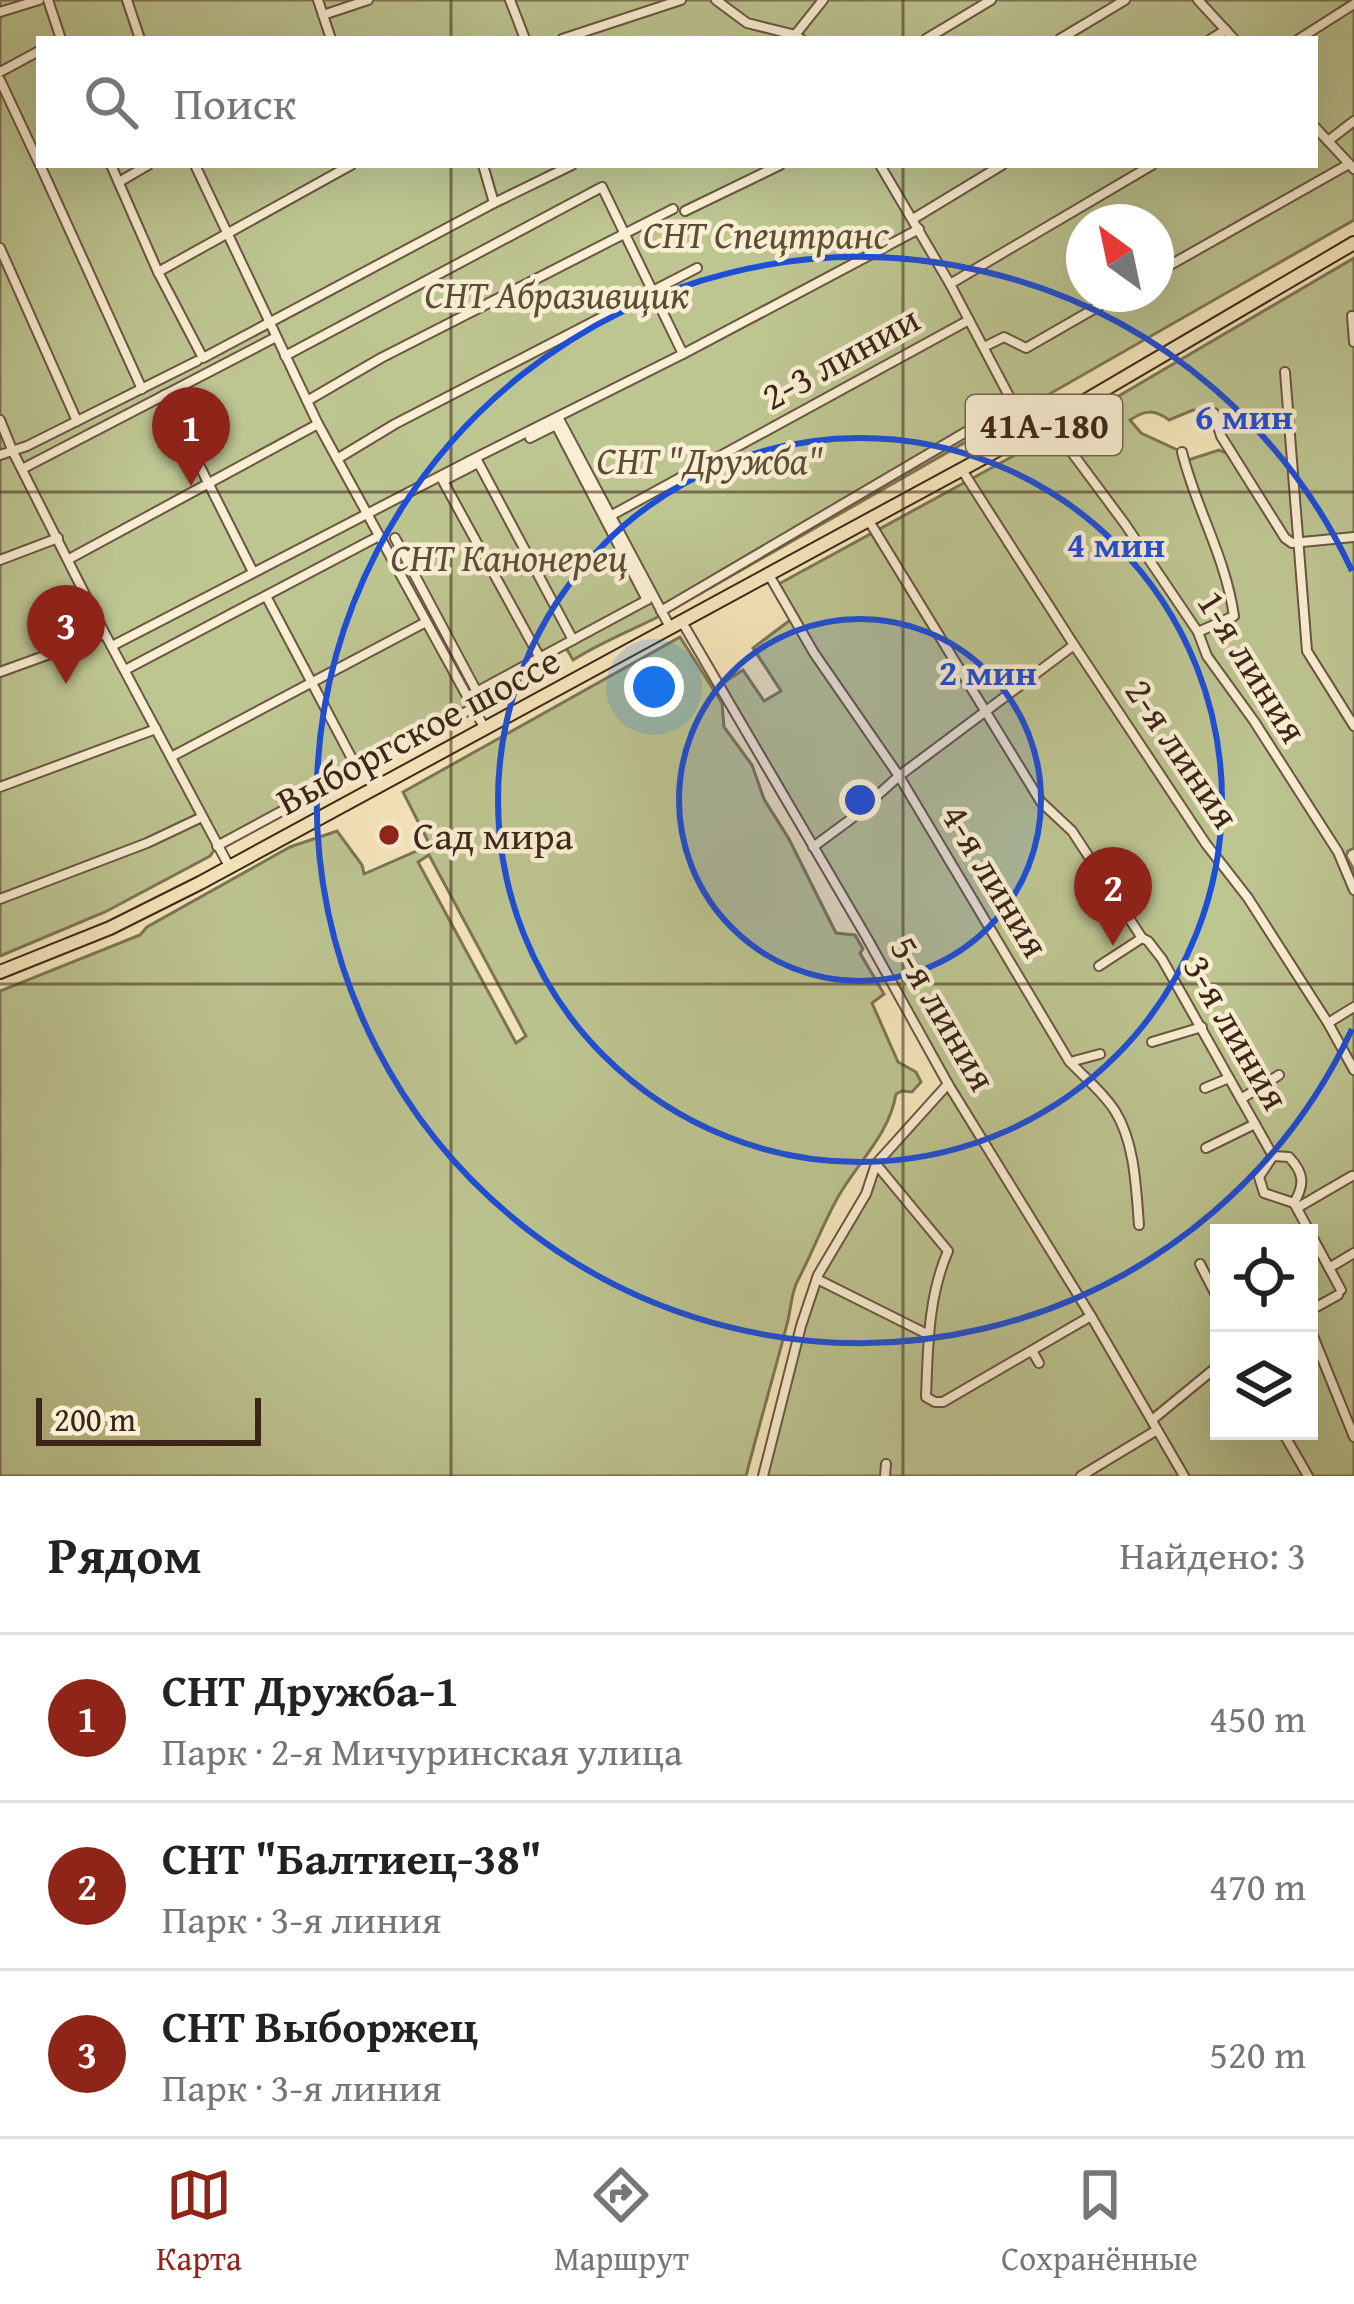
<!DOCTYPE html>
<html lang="ru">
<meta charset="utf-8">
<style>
body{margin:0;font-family:"Gentium Book Plus",serif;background:#f6f6f6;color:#222}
.controls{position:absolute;right:36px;bottom:36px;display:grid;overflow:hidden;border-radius:0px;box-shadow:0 12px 48px #0002}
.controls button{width:108px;height:108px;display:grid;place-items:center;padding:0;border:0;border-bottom:3px solid #e0e0e0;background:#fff;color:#222;font:60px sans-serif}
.compass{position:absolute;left:1066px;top:204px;width:108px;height:108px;border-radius:50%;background:#fff;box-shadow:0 12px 48px #0002;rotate:327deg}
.scale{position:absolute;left:36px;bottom:30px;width:225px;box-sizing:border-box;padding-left:12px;border:6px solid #3c2617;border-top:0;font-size:33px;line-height:42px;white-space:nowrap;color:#3c2617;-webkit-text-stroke:9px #faefd4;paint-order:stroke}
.you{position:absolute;left:654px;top:687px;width:42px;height:42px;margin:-30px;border:9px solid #fff;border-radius:50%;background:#1a73e8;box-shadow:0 0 0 18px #1a73e833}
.badge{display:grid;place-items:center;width:78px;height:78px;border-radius:50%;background:#8f2418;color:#fff;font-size:39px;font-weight:700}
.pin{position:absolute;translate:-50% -99px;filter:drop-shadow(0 3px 6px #0008)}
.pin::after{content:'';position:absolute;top:63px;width:42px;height:36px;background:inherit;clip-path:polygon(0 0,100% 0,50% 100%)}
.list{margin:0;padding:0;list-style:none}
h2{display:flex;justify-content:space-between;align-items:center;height:156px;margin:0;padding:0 48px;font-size:51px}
h2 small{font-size:39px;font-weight:400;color:#767676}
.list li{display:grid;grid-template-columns:78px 1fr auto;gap:36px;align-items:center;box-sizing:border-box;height:168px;padding:0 48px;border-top:3px solid #e0e0e0}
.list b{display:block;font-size:45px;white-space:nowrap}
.list p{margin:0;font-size:39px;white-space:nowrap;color:#767676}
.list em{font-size:39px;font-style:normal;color:#767676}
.icon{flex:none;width:66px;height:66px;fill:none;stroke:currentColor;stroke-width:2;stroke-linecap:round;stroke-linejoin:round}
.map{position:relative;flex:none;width:1354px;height:1476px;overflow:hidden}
.search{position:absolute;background:#fff;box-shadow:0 12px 48px #0002;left:36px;right:36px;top:36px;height:132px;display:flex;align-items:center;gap:30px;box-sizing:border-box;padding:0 42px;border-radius:0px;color:#767676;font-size:45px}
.sheet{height:660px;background:#fff}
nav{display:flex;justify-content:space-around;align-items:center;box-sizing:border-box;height:168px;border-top:3px solid #e0e0e0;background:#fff;font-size:33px;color:#767676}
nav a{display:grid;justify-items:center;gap:6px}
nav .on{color:#8f2418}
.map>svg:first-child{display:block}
.green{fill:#bdc591;stroke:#7c7654;stroke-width:3;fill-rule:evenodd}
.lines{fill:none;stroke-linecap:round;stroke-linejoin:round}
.minor-casing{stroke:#6b5640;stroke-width:12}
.primary-casing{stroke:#3c2617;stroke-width:16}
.minor{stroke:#faefd4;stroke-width:8}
.primary{stroke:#f7e7bd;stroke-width:12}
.grid{fill:none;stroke:#3c2617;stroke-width:3;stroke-opacity:0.55}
.ring{fill:none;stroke:#1d4ed8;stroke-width:6}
.poi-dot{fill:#8f2418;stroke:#faefd4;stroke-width:4.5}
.labels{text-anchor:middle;stroke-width:9;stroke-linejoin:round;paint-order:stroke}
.shield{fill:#faefd4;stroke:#756250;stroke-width:3}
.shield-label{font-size:36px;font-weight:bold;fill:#3c2617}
.park-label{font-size:39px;font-style:italic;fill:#5c4e36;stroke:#faefd4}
.street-label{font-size:39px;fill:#3c2617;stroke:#faefd4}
.poi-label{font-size:39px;fill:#3c2617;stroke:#faefd4;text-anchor:start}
.centre{fill:#1d4ed8;stroke:#faefd4;stroke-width:6}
.ring-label{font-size:36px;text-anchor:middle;font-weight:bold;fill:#1d4ed8;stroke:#faefd4;stroke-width:9;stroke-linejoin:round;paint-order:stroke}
</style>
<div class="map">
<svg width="1354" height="1476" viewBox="0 0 1354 1476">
<rect width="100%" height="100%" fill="#f7e7bd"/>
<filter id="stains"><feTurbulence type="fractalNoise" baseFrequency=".00167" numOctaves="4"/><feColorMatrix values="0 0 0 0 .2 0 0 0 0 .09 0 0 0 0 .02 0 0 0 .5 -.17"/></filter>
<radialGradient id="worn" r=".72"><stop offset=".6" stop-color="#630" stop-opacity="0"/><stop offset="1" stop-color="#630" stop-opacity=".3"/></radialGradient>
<g class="green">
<path d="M0,0H1354V220L675,608C641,627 606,639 573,660L565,646L468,696L472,706L217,846L210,856L105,912L0,956ZM39,39H1315V165H39ZM1084,222H1156V294H1084Z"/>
<path d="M1354,258V848L1348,851L1346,856L1354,870V1476H762L817,1279L868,1193L876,1164L948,1084L720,685L743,670L764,701L781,691L753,648L793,618L775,586L1059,431ZM1193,410L1214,413L1231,455L1219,450L1185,461L1182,452L1141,433L1130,420C1145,410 1154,409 1169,420ZM1219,1233H1309V1431H1219Z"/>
<path d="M680,637L722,703L724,727L752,765L764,799L789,839L836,933L855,935L863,949L860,953L884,994L872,1003L898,1062L916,1072L921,1082L912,1092L902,1091L896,1094C889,1135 858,1162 838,1197C823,1224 812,1253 798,1280C791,1292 791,1310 787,1324C774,1375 759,1425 746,1476H0V991L140,935L147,927L290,847L337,831L362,865L364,874L430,845L403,792ZM429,855L526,1036L516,1043L418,862Z"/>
</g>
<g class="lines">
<g class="minor-casing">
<g id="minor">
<polyline points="48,0 61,39"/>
<polyline points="127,0 140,39"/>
<polyline points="318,0 331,39"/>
<polyline points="510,0 525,39"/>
<polyline points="716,0 747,23 795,35 801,39"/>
<polyline points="1198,0 1234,39"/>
<polyline points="0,12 39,0"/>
<polyline points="323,15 368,0"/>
<polyline points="795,35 823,0"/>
<polyline points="562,39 681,0"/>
<polyline points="926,39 991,0"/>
<polyline points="1060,39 1125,0"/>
<polyline points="1211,39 1226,30"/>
<polyline points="1299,39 1354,4"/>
<polyline points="0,72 39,51"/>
<polyline points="0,80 39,163"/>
<polyline points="1315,127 1354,169"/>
<polyline points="1328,141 1354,121"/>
<polyline points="40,165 142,389"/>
<polyline points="111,165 158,272 203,358 494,203"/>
<polyline points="195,165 318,424 484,727"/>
<polyline points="483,165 494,203 572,165"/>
<polyline points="880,165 950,284 1028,432"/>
<polyline points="119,182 148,165"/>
<polyline points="685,211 780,165"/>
<polyline points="913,219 1002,165"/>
<polyline points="0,248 77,421"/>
<polyline points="158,272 351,165"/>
<polyline points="1156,273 1349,164"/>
<polyline points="950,284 1152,165"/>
<polyline points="1352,316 1354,342"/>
<polyline points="984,347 1004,337 1026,348 1120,294"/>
<polyline points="285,356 602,187 683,354"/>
<polyline points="1285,372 1307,651 1354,726"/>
<polyline points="164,395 253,572"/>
<polyline points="307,401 381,358 673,209"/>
<polyline points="1214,413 1221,436 1285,538 1292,543 1354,537"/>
<polyline points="558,417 670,627"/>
<polyline points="0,420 13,452 105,634 229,866"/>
<polyline points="1050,423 1125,524 1198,632 1207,656 1254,721 1338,852 1354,890"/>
<polyline points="530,438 556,425 647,600"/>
<path d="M1182,452C1196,509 1225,555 1234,616L1198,632"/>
<polyline points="0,455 27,446 197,361"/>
<polyline points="337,459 395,424 697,268"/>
<polyline points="478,462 573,640"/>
<polyline points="478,463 443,481 540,658"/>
<polyline points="22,469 276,337"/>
<polyline points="962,470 1074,645 1206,844 1248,898 1328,1023 1354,1070"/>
<polyline points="612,515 969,320"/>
<polyline points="869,521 1041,802 1072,831 1142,938 1148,941 1162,959 1273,1156"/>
<polyline points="395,538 477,692"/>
<polyline points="69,559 318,424"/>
<polyline points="0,560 58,538"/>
<path d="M769,575L814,653L899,776L1069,1061C1084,1077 1103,1092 1115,1111C1135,1143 1136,1188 1139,1225"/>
<polyline points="266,596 358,770"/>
<polyline points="661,611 1005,409 1015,409"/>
<polyline points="682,622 867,938 948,1084 1091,1316 1184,1476"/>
<polyline points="112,646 475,458 683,354 919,229"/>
<polyline points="125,670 379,536"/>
<polyline points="0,672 105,634"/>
<polyline points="467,697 647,600"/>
<polyline points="171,757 426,622"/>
<polyline points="0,787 156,729"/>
<polyline points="217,846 473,708"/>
<polyline points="813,847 851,819 899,776 1074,645"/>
<polyline points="0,899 147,843 202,817"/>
<polyline points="1099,966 1142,938"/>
<polyline points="1328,1023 1354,1007"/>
<polyline points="1152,1042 1202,1027"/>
<polyline points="1070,1062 1100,1054"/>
<polyline points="1205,1088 1229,1078"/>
<polyline points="1241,1099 1279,1075"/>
<polyline points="1206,1148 1255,1124"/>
<path d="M1273,1156L1289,1157C1304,1173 1305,1184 1294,1203L1264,1193L1259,1177Z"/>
<path d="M876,1164L948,1251C928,1297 928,1347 926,1397L935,1402H943L1091,1316"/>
<polyline points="1294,1203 1341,1290"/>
<polyline points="1297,1208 1352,1176"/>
<polyline points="1200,1264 1219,1301"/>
<polyline points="1329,1268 1354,1253"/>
<polyline points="817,1279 929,1335"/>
<polyline points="1309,1311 1338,1295"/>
<polyline points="1309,1326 1354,1437"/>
<polyline points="1032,1351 1039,1363"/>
<polyline points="1152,1420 1219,1365"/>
<polyline points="1282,1431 1308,1476"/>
<polyline points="763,1476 801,1326 818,1275 866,1194 876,1164 948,1084"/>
<polyline points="885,1476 886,1464"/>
<polyline points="1081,1476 1157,1430"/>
</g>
</g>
<g class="primary-casing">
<polyline id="primary" points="0,972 110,928 200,883 1049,422 1354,243"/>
</g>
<use href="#minor" class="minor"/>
<use href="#primary" class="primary"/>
</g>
<path class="grid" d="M451,0V39M903,0V39M451,165V1476M903,165V1476M0,492H1354M0,984H1354"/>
<circle cx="860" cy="800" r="181" fill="#1d4ed8" fill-opacity=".12"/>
<g class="ring">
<circle cx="860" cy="800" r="181"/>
<circle cx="860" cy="800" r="362"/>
<path d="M1352 1029A543 543 0 1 1 1352 571"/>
</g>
<circle class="poi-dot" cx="389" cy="835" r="12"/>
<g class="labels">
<rect class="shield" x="966" y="395" width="156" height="60" rx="9"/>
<g class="shield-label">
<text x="1044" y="438">41А-180</text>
</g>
<g class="park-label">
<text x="766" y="248">СНТ Спецтранс</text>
<text x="557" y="308">СНТ Абразивщик</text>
<text x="710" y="474">СНТ "Дружба"</text>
<text x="509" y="571">СНТ Канонерец</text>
</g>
<g class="street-label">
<text transform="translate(840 357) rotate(-29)" y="14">2-3 линии</text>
<text transform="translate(1253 666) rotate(58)" y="14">1-я линия</text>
<text transform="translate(418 730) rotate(-28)" y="14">Выборгское шоссе</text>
<text transform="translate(1183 753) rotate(56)" y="14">2-я линия</text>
<text transform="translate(996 880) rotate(59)" y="14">4-я линия</text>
<text transform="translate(944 1013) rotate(60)" y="14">5-я линия</text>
<text transform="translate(1237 1032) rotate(60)" y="14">3-я линия</text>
</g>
<g class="poi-label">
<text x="413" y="849">Сад мира</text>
</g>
</g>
<circle cx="860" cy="800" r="18" class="centre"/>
<g class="ring-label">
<text x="1244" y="429">6 мин</text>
<text x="1116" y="557">4 мин</text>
<text x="988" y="685">2 мин</text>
</g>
<rect width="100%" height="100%" filter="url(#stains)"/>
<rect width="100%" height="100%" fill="url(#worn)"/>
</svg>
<div class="controls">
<button><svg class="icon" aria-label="locate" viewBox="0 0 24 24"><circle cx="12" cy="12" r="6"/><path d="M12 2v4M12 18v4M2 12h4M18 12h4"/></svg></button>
<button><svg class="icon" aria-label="layers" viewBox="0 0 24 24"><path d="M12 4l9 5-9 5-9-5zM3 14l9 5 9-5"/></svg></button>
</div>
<svg class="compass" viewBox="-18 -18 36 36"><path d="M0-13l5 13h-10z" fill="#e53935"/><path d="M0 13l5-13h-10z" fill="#767676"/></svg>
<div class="scale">200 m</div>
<div class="you"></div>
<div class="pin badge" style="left:191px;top:486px">1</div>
<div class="pin badge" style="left:1113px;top:946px">2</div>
<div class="pin badge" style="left:66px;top:684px">3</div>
<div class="search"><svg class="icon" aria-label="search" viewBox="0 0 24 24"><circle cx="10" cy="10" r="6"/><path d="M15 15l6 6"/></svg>Поиск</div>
</div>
<section class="sheet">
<h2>Рядом<small>Найдено: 3</small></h2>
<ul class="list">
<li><span class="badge">1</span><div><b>СНТ Дружба-1</b><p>Парк · 2-я Мичуринская улица</p></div><em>450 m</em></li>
<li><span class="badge">2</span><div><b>СНТ &quot;Балтиец-38&quot;</b><p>Парк · 3-я линия</p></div><em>470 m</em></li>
<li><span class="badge">3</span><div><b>СНТ Выборжец</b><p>Парк · 3-я линия</p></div><em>520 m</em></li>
</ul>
</section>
<nav>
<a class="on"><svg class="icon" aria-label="map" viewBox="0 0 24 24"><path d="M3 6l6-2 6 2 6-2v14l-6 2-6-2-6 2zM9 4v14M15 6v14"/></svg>Карта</a>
<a><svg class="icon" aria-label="directions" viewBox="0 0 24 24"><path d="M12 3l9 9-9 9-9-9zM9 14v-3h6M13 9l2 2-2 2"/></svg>Маршрут</a>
<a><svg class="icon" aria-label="saved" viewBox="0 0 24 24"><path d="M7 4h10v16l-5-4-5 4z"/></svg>Сохранённые</a>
</nav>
